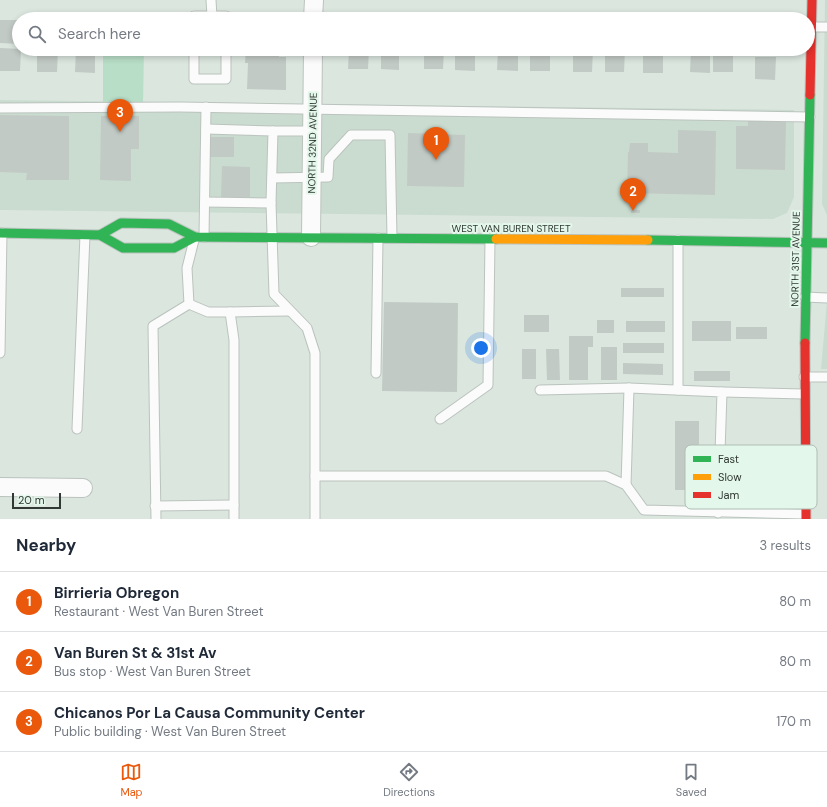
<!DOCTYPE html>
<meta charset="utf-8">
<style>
body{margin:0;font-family:"DM Sans",sans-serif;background:#f6f6f7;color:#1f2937}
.scale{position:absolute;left:12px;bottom:10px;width:49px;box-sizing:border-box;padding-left:4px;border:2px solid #313934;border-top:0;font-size:11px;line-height:14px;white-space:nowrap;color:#313934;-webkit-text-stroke:3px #e4f7eb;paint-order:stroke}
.you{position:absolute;left:481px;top:348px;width:14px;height:14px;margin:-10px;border:3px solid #fff;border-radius:50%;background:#1a73e8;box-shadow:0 0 0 6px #1a73e833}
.badge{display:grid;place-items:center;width:26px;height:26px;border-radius:50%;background:#ea580c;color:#fff;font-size:13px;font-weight:700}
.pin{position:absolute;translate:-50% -33px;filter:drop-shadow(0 1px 2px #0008)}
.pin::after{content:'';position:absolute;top:21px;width:14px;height:12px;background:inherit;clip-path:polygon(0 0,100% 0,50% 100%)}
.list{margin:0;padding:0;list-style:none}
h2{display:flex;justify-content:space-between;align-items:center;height:52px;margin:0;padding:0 16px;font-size:17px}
h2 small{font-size:13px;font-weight:400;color:#747a83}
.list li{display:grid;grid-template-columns:26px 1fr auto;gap:12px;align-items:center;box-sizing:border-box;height:60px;padding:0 16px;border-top:1px solid #e0e1e3}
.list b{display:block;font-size:15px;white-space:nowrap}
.list p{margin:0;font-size:13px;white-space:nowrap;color:#747a83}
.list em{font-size:13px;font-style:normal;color:#747a83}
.icon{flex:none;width:22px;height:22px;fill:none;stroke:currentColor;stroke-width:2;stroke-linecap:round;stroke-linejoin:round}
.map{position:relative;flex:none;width:827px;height:519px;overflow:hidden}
.search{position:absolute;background:#fff;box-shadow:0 2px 6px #0003;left:12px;right:12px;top:12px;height:44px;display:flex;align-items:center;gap:10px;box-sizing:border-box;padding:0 14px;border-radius:22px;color:#747a83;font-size:15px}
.sheet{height:232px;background:#fff}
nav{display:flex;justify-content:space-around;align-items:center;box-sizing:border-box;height:56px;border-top:1px solid #e0e1e3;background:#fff;font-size:11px;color:#747a83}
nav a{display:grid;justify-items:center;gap:2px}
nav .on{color:#ea580c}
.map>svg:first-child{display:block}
.built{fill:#cadcd0}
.green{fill:#b8dec7}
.building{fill:#c2cac5}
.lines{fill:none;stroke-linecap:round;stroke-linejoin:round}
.lane-casing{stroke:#bbc3be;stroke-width:11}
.street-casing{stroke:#bbc3be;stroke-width:20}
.fast-casing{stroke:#bbc3be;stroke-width:11}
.slow-casing{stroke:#bbc3be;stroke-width:11}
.jam-casing{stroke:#bbc3be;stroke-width:11}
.lane{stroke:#fafbfa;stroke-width:9}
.street{stroke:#fafbfa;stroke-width:18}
.fast{stroke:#30b455;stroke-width:9}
.slow{stroke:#ff9f0a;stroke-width:9}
.jam{stroke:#e5322d;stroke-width:9}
.labels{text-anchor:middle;stroke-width:4;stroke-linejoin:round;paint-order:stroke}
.street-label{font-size:10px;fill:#313934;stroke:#e4f7eb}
.key{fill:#e4f7eb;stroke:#aebeb4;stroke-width:1}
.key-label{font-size:11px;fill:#313934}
</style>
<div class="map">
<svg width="827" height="519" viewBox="0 0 827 519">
<rect width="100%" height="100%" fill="#dbe6df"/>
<g class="built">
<polygon points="825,0 827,0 827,215 822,204"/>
<polygon points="0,100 794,110 794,197 787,213 773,219 0,210"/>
<polygon points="827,301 827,369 821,369"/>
</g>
<polygon class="green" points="103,49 144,49 143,103 103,102"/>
<g class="building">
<polygon points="0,20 19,20 19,44 0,43"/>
<polygon points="0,48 21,49 20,71 0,71"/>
<polygon points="37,49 58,49 57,72 37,72"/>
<polygon points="76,49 95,49 95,73 75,72"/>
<polygon points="246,49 279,49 279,57 286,57 286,90 247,89 248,63 245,63"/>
<polygon points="349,49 369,49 368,69 348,69"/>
<polygon points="381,49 399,49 399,70 381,69"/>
<polygon points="424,49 444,49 443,69 424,69"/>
<polygon points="455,49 475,49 475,71 455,70"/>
<polygon points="498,49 518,49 518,71 497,70"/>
<rect x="530" y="49" width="20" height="22"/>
<polygon points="573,49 593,50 592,72 573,72"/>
<polygon points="605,49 625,49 624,72 605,72"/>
<rect x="756" y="49" width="19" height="2"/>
<rect x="643" y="50" width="20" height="23"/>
<polygon points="691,50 710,50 710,73 690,72"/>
<rect x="713" y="50" width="20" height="22"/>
<polygon points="755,57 776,57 775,80 755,79"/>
<polygon points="0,115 69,116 69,180 26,180 27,173 0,172"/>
<polygon points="101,116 139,116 139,149 131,149 131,181 100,180"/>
<polygon points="748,121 786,121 785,170 736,169 736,126 748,126"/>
<polygon points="678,130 716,131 715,195 627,193 628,152 629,152 630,143 648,143 648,152 678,153"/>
<polygon points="408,133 465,135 464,187 407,186"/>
<rect x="210" y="137" width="24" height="20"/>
<polygon points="222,166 250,167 250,197 221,197"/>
<rect x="631" y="210" width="9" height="3"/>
<rect x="621" y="288" width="43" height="9"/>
<polygon points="384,302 458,303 457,392 382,391"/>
<rect x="524" y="315" width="25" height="17"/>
<rect x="597" y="320" width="17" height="13"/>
<rect x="626" y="321" width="39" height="11"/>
<rect x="692" y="321" width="39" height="20"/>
<rect x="736" y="327" width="31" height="12"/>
<polygon points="569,336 593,336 593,347 588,347 588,380 569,380"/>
<rect x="623" y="343" width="41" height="10"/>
<rect x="601" y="347" width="16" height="33"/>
<rect x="522" y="349" width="14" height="30"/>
<polygon points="546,349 559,349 560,380 547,380"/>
<polygon points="623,363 663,364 663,375 623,374"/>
<rect x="694" y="371" width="36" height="10"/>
<rect x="675" y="421" width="24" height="69"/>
</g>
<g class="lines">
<g class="lane-casing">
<g id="lane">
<polyline points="211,0 212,16"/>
<polyline points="194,19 194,16 226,16 226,19"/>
<polyline points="811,27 827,27"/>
<polyline points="194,49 194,79 226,79 226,49"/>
<polyline points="0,108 180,107 810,117"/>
<polyline points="273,131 312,131"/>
<polyline points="272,178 328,177 329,159 351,135 390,135 392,238"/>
<polyline points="205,202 271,203 273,131 206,129"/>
<polyline points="271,203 274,294 307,328 315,353 315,519"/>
<polyline points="204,237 206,107"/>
<polyline points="194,240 187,268 189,304 208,312 230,312 234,340 234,519"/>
<polyline points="805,297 827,298"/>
<polyline points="230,312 289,311"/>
<polyline points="0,353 2,233"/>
<polyline points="376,373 378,238"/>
<polyline points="804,377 827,377"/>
<polyline points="540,390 629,388"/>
<polyline points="678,390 678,240"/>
<polyline points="722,392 804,394"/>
<polyline points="440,419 488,385 490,239"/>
<polyline points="77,429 85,235"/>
<polyline points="315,476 606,476 626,485 644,510 805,514"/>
<polyline points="626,485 629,388 722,392 718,513"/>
<polyline points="155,506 234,505"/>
<polyline points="156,519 153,326 189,304"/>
</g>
</g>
<g class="street-casing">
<g id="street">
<polyline points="313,19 314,0"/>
<polyline points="311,237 313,49"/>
<polyline points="0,487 83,488"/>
</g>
</g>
<g class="fast-casing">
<g id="fast">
<polyline points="0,233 100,235 123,248 174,248 195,237"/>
<polyline points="100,235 121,223 169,224 195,237 496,239"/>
<polyline points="648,240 827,243"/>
<polyline points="805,343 810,95"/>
</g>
</g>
<g class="slow-casing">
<polyline id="slow" points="496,239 648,240"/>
</g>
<g class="jam-casing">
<g id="jam">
<polyline points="810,95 812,0"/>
<polyline points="805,343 806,519"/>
</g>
</g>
<use href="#lane" class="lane"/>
<use href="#street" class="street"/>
<use href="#fast" class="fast"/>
<use href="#slow" class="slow"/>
<use href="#jam" class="jam"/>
</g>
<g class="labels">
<g class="street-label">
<text transform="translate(312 143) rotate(-89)" y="4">NORTH 32ND AVENUE</text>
<text x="511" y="232">WEST VAN BUREN STREET</text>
<text transform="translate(795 259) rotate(-89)" y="4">NORTH 31ST AVENUE</text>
</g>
</g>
<rect x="685" y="445" width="132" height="64" rx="6" class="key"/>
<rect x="693" y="456" width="18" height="6" fill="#30b455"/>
<rect x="693" y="474" width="18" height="6" fill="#ff9f0a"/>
<rect x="693" y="492" width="18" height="6" fill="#e5322d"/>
<g class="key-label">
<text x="718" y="463">Fast</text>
<text x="718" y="481">Slow</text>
<text x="718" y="499">Jam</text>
</g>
</svg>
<div class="scale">20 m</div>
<div class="you"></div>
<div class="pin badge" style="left:436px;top:160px">1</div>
<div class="pin badge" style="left:633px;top:211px">2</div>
<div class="pin badge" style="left:120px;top:132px">3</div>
<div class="search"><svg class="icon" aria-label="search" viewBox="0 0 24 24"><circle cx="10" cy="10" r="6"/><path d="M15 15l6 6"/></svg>Search here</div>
</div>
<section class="sheet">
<h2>Nearby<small>3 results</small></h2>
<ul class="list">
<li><span class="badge">1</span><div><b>Birrieria Obregon</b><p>Restaurant · West Van Buren Street</p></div><em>80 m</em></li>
<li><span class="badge">2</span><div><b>Van Buren St &amp; 31st Av</b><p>Bus stop · West Van Buren Street</p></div><em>80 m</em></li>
<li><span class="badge">3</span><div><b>Chicanos Por La Causa Community Center</b><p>Public building · West Van Buren Street</p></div><em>170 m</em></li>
</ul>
</section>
<nav>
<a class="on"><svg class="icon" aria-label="map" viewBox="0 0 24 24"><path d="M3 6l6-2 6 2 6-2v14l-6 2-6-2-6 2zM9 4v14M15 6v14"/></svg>Map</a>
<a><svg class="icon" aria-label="directions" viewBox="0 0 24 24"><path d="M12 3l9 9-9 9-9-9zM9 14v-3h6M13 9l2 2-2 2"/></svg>Directions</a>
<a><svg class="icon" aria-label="saved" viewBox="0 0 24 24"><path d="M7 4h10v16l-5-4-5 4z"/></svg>Saved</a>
</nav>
